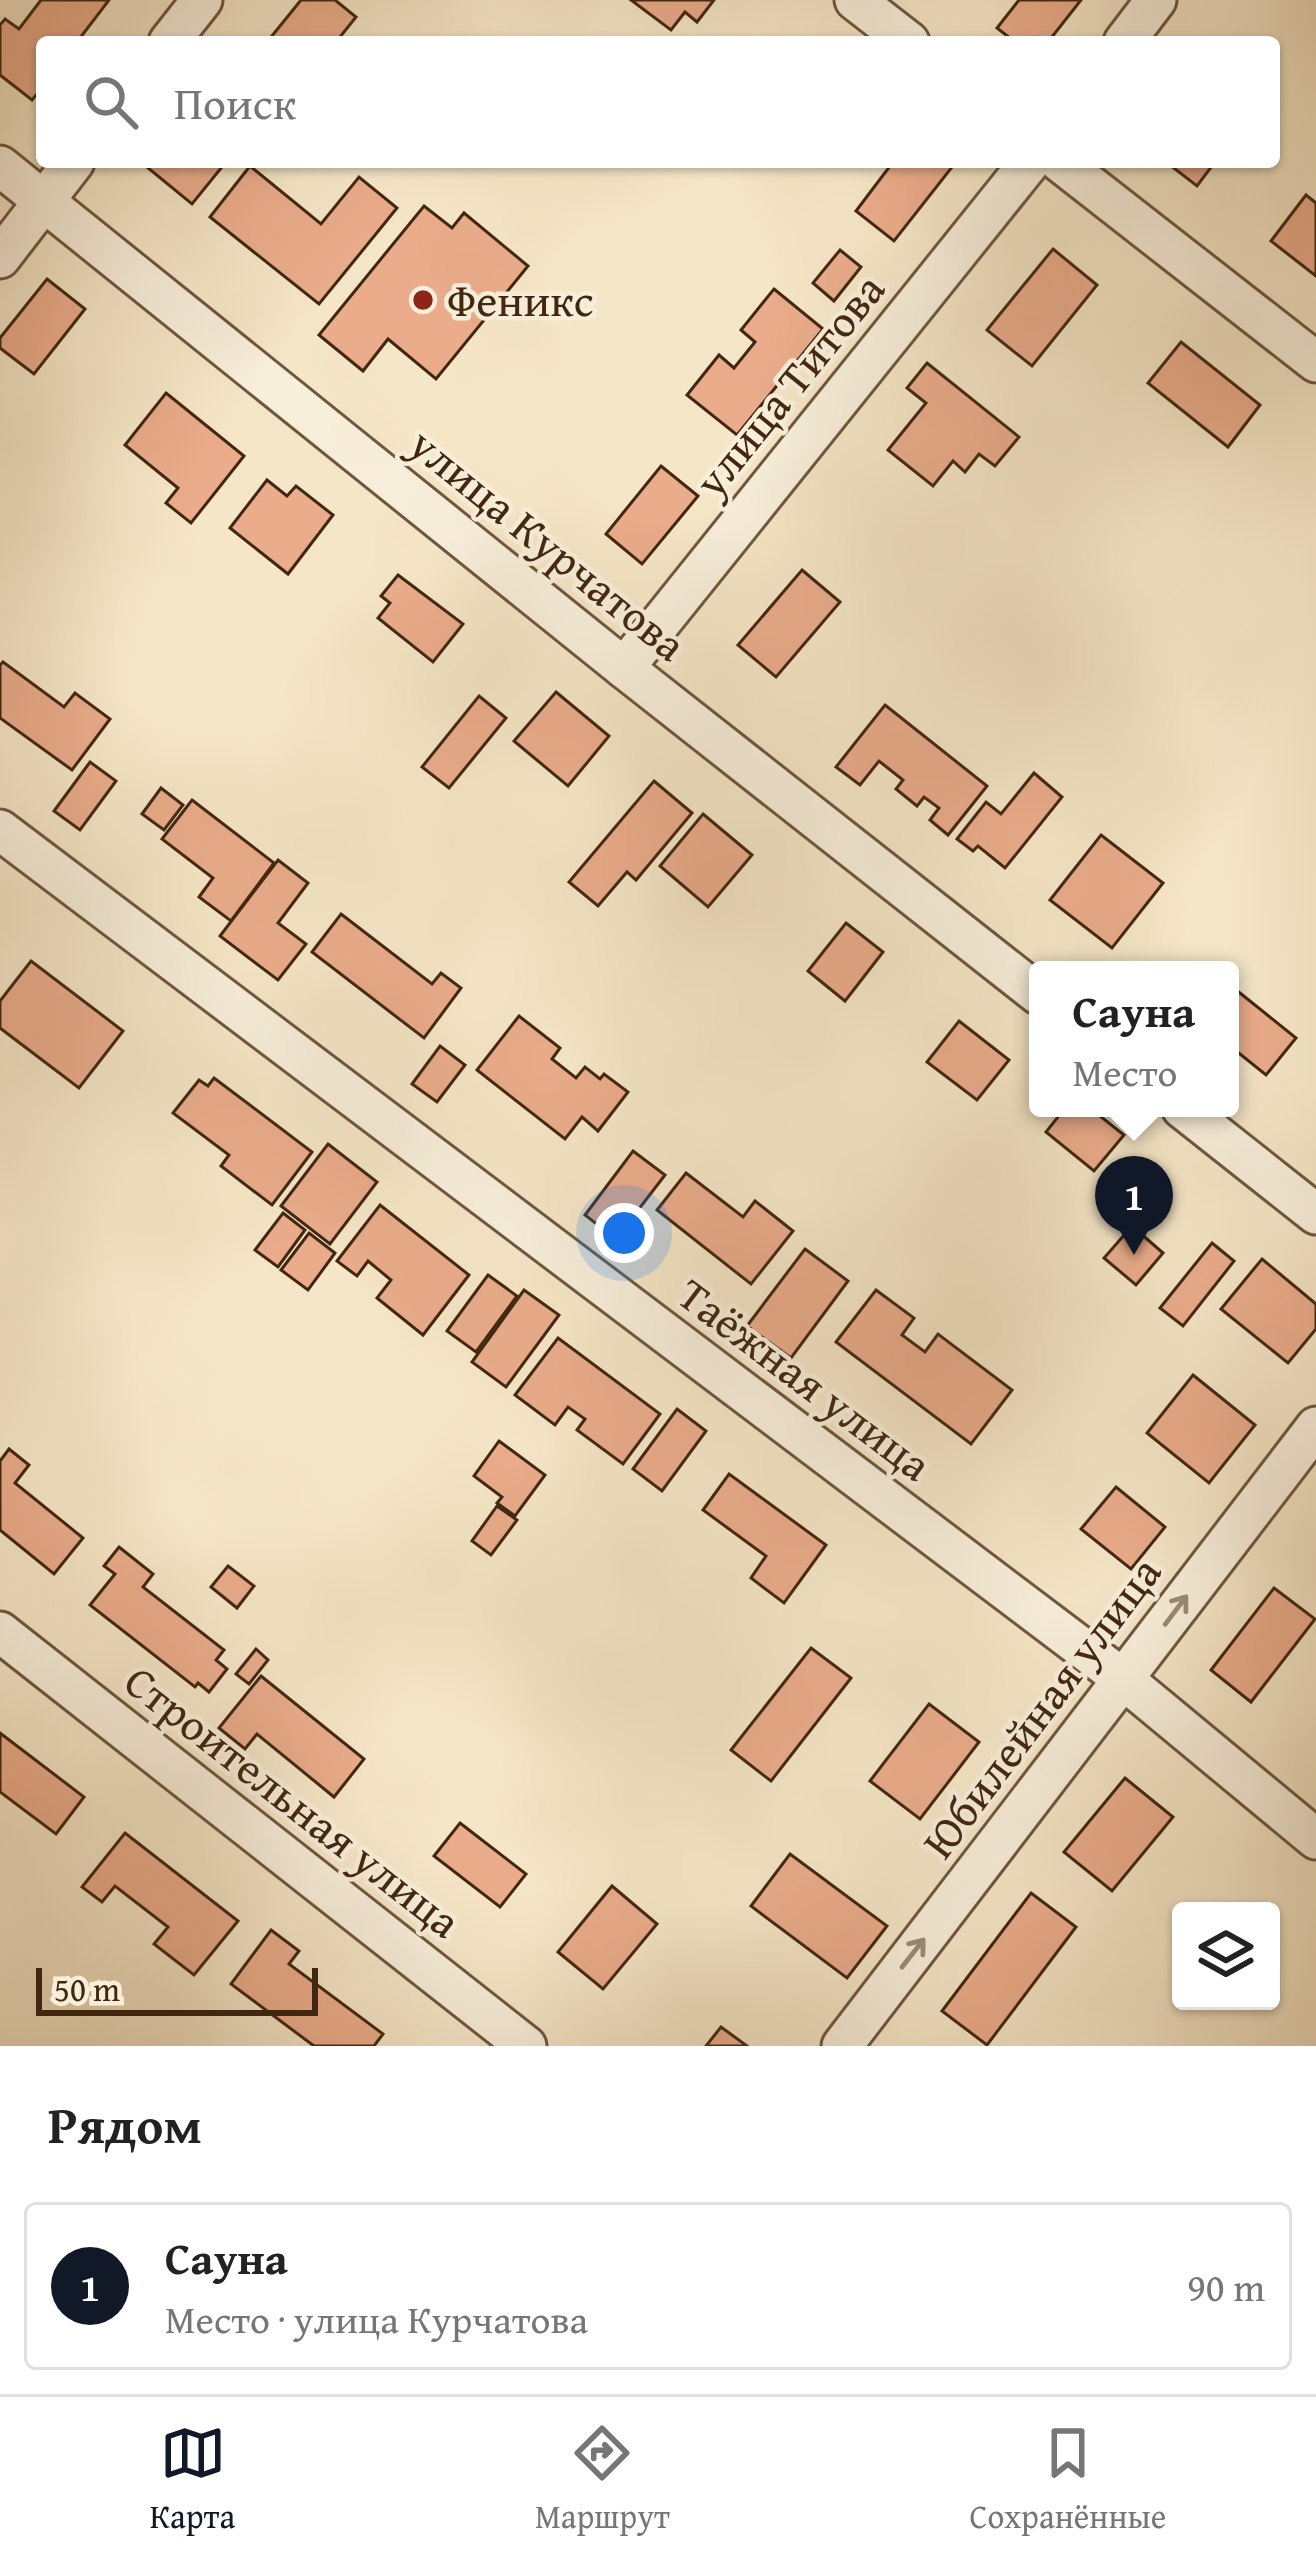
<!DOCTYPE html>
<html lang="ru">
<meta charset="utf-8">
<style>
body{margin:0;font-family:"Gentium Book Plus",serif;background:#f6f6f6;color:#222}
.controls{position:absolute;right:36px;bottom:36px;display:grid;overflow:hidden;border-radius:12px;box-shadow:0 3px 9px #0004}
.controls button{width:108px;height:108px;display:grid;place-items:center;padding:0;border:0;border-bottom:3px solid #e0e0e0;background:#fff;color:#222;font:60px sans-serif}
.scale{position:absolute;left:36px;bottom:30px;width:282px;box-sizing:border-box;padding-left:12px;border:6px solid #422710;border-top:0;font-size:33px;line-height:42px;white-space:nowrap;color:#422710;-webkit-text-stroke:9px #f8efdb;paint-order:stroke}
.you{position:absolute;left:624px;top:1233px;width:42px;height:42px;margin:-30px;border:9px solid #fff;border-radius:50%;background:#1a73e8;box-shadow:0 0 0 18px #1a73e833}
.badge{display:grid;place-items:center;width:78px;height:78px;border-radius:50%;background:#111827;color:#fff;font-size:39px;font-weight:700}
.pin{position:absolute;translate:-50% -99px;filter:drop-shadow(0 3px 6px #0008)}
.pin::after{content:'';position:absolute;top:63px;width:42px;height:36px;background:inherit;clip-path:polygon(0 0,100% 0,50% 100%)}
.popup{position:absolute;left:1029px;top:961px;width:210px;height:156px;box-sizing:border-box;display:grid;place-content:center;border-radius:12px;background:#fff;filter:drop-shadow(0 3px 9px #0005);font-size:39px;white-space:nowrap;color:#767676}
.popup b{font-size:45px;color:#222}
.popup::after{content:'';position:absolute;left:50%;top:100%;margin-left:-24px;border:24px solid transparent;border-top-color:#fff}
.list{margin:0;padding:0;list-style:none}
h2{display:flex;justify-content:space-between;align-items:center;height:156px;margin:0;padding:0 48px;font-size:51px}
h2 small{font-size:39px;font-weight:400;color:#767676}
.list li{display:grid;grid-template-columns:78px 1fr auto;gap:36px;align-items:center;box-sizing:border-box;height:168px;margin:0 24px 24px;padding:0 24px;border:3px solid #e0e0e0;border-radius:12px}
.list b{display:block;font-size:45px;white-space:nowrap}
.list p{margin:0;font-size:39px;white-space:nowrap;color:#767676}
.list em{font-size:39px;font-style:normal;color:#767676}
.icon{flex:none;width:66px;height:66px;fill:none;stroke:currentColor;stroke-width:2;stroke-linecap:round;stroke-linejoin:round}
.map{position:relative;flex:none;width:1316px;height:2046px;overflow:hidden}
.search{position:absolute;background:#fff;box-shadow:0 3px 9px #0004;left:36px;right:36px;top:36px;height:132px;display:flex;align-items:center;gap:30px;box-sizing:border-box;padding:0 42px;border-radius:12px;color:#767676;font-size:45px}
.sheet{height:348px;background:#fff}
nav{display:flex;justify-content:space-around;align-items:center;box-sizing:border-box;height:168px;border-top:3px solid #e0e0e0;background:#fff;font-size:33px;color:#767676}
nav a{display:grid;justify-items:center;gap:6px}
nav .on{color:#111827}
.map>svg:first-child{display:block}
.building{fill:#eaac8b;stroke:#422710;stroke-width:3}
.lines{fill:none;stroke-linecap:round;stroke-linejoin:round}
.minor-casing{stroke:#6f573e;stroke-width:45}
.minor{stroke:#f8efdb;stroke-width:39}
.oneway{stroke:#9d8b76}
.poi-dot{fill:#8f2418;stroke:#f8efdb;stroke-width:4.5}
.labels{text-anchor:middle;stroke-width:9;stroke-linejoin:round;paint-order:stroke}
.poi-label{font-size:45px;fill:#422710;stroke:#f8efdb;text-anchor:start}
.street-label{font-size:45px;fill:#422710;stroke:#f8efdb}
</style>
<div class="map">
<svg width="1316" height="2046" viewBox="0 0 1316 2046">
<rect width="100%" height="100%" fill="#f5e6c7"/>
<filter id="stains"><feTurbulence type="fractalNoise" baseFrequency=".00167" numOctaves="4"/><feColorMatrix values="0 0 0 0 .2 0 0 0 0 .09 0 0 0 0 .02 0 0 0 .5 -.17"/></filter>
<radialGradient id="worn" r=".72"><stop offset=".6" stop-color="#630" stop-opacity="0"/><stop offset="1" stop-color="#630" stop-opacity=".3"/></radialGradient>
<g class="building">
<polygon points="41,0 109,0 77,42 42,42 42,88 32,100 0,75 0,25 5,19 19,29"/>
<polygon points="301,0 335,0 356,17 336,42 267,42"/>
<polygon points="631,0 714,0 697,22 685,12 671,30"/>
<polygon points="1019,0 1081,0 1048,42 1015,42 997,28"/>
<polygon points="152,162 226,162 192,204 148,168"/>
<polygon points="893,162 956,162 894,241 856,211"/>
<polygon points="1166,162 1215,162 1197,186"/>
<polygon points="250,166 321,224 359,177 397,208 319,304 210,217"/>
<polygon points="1306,195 1316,203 1316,276 1271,241"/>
<polygon points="424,206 452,228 464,213 528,266 436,379 388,339 363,371 319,335"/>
<polygon points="1053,249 1097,285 1032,366 987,330"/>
<polygon points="840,250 861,267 834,301 813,283"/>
<polygon points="47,279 85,309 34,374 0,348 0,338"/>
<polygon points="774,289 823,329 737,435 687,395 719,355 734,368 755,342 741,330"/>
<polygon points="1181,342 1260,405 1228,447 1148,383"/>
<polygon points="927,363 1019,437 995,466 979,454 965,472 953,461 933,486 888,450 926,403 907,388"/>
<polygon points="166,393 244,456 191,523 166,503 178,488 125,445"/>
<polygon points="661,466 698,496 642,564 606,534"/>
<polygon points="267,480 287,496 296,486 333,515 288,574 230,528"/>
<polygon points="802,570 840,602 776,677 738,645"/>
<polygon points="398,575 463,624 433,662 378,618 390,603 381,596"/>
<polygon points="3,662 64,707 75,693 110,719 72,770 0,718 0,665"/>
<polygon points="556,692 609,736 568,786 514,741"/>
<polygon points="479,696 506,718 449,788 422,767"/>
<polygon points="885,705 987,786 948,835 930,820 939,808 924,797 917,806 896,789 903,780 879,761 860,785 836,767"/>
<polygon points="90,762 116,781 80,830 54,811"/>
<polygon points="1034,773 1062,797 1005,868 978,846 973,851 957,839 986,802 1001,814"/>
<polygon points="654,781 692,813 636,880 627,872 598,906 569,882"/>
<polygon points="161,788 183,805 164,830 142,814"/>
<polygon points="192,800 274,863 231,921 199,897 213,878 162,839"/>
<polygon points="703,814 752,855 708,907 660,866"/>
<polygon points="1101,835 1163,883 1112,948 1050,900"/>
<polygon points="278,860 308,883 278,923 306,944 278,980 220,936"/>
<polygon points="341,914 432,984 441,973 461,988 424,1038 312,952"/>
<polygon points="846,923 883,952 845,1001 808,971"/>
<polygon points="31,961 123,1031 79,1088 0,1028 0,1001"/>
<polygon points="1230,985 1296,1038 1266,1075 1230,1046"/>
<polygon points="519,1016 560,1048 552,1059 576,1078 585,1067 600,1079 604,1074 628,1092 598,1131 582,1117 565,1139 477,1070"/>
<polygon points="959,1021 1009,1060 977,1100 927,1062"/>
<polygon points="440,1046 465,1065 437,1102 412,1084"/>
<polygon points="214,1078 312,1152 272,1205 221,1166 229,1155 173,1113 199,1080 208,1086"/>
<polygon points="1065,1108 1090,1108 1124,1135 1094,1171 1046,1132"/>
<polygon points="328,1144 377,1182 330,1244 281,1206"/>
<polygon points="633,1151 665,1175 616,1239 585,1215"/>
<polygon points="686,1173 743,1217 755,1201 793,1231 751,1284 657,1210"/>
<polygon points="380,1205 469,1275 423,1335 377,1298 391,1280 368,1261 357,1276 337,1261"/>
<polygon points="283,1213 305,1230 278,1267 255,1250"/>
<polygon points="1132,1226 1163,1253 1136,1285 1104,1258"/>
<polygon points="309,1233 335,1253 308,1290 281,1270"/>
<polygon points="1212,1243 1234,1261 1183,1326 1160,1308"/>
<polygon points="805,1249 848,1281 791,1358 747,1326"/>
<polygon points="1262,1259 1316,1304 1316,1329 1288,1363 1221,1309"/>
<polygon points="488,1275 517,1296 476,1352 447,1331"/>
<polygon points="524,1290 559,1315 506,1387 472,1362"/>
<polygon points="876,1290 914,1318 902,1335 925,1352 938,1334 1012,1390 971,1444 836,1342"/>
<polygon points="558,1338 660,1414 623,1464 577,1430 585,1419 568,1407 555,1425 515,1395"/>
<polygon points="1193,1375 1255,1425 1209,1483 1147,1433"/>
<polygon points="677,1409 706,1431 662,1491 633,1469"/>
<polygon points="499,1441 545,1475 515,1516 497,1503 502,1497 474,1476"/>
<polygon points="9,1449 29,1465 15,1483 83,1538 54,1574 0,1530 0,1461"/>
<polygon points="729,1474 826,1545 784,1603 751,1578 766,1556 703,1510"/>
<polygon points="1116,1487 1165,1527 1131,1569 1081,1529"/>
<polygon points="497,1506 517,1520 491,1555 472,1541"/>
<polygon points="119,1547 153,1574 143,1587 224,1650 216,1660 227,1669 209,1692 198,1683 195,1687 90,1605 115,1574 104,1566"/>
<polygon points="228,1566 254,1586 237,1608 211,1587"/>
<polygon points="1274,1588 1315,1619 1251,1702 1211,1670"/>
<polygon points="811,1648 851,1678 771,1781 731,1750"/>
<polygon points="256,1649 268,1660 249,1684 236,1674"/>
<polygon points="261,1676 364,1759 334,1797 257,1734 245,1749 219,1728"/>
<polygon points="929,1704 979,1742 920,1819 870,1781"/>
<polygon points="0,1733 84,1797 56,1834 0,1792"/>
<polygon points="1125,1778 1173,1817 1112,1891 1064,1852"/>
<polygon points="460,1823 526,1874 500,1907 434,1856"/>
<polygon points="125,1833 238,1921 194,1975 154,1944 168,1927 115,1886 102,1902 82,1887"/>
<polygon points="790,1854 887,1926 847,1978 751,1906"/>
<polygon points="612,1886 657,1924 603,1989 558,1952"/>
<polygon points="1031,1893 1076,1927 987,2045 942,2011"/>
<polygon points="271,1930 299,1951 289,1964 383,2034 374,2046 314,2046 231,1984"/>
<polygon points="721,2027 747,2046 706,2046"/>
</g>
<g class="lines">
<g class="minor-casing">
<g id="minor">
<polyline points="855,0 909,42"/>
<polyline points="169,42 202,0"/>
<polyline points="1124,42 1156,0"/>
<polyline points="1060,162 1316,362"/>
<polyline points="0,166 624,668 1038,994"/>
<polyline points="0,258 74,162"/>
<polyline points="624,668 1030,162"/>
<polyline points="0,830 1123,1679 1316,1839"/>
<polyline points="1182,1108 1316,1214"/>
<polyline points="0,1632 526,2046"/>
<polyline points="842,2046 1316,1427"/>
</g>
</g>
<use href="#minor" class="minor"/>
</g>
<defs><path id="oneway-shaft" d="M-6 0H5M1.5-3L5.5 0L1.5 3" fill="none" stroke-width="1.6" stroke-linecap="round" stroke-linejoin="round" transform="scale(3)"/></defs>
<g class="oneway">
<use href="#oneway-shaft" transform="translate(1176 1610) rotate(-53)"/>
<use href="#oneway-shaft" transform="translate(913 1953) rotate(-52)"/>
</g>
<circle class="poi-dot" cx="423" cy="300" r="12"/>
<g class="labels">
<g class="poi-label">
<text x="447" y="316">Феникс</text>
</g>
<g class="street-label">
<text transform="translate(789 385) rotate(-51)" y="16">улица Титова</text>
<text transform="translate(548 544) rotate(39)" y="16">улица Курчатова</text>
<text transform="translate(805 1379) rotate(37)" y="16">Таёжная улица</text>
<text transform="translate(1041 1707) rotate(-53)" y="16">Юбилейная улица</text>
<text transform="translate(293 1801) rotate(38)" y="16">Строительная улица</text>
</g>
</g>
<rect width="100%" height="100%" filter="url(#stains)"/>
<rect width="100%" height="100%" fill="url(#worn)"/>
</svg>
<div class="controls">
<button><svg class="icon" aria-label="layers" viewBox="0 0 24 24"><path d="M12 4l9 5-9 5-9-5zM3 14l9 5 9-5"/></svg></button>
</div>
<div class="scale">50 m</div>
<div class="you"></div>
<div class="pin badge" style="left:1134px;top:1255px">1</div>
<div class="popup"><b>Сауна</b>Место</div>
<div class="search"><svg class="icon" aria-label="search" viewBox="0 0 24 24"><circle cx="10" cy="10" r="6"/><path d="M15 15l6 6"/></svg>Поиск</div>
</div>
<section class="sheet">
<h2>Рядом<small></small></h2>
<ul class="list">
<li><span class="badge">1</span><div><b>Сауна</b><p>Место · улица Курчатова</p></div><em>90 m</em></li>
</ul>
</section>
<nav>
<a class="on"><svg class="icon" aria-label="map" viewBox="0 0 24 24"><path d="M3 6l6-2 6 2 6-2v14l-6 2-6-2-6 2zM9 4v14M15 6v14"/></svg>Карта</a>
<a><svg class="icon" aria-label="directions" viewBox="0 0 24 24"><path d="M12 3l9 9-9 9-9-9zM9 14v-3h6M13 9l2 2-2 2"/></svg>Маршрут</a>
<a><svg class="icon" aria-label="saved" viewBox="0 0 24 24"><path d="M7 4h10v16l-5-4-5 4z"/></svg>Сохранённые</a>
</nav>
